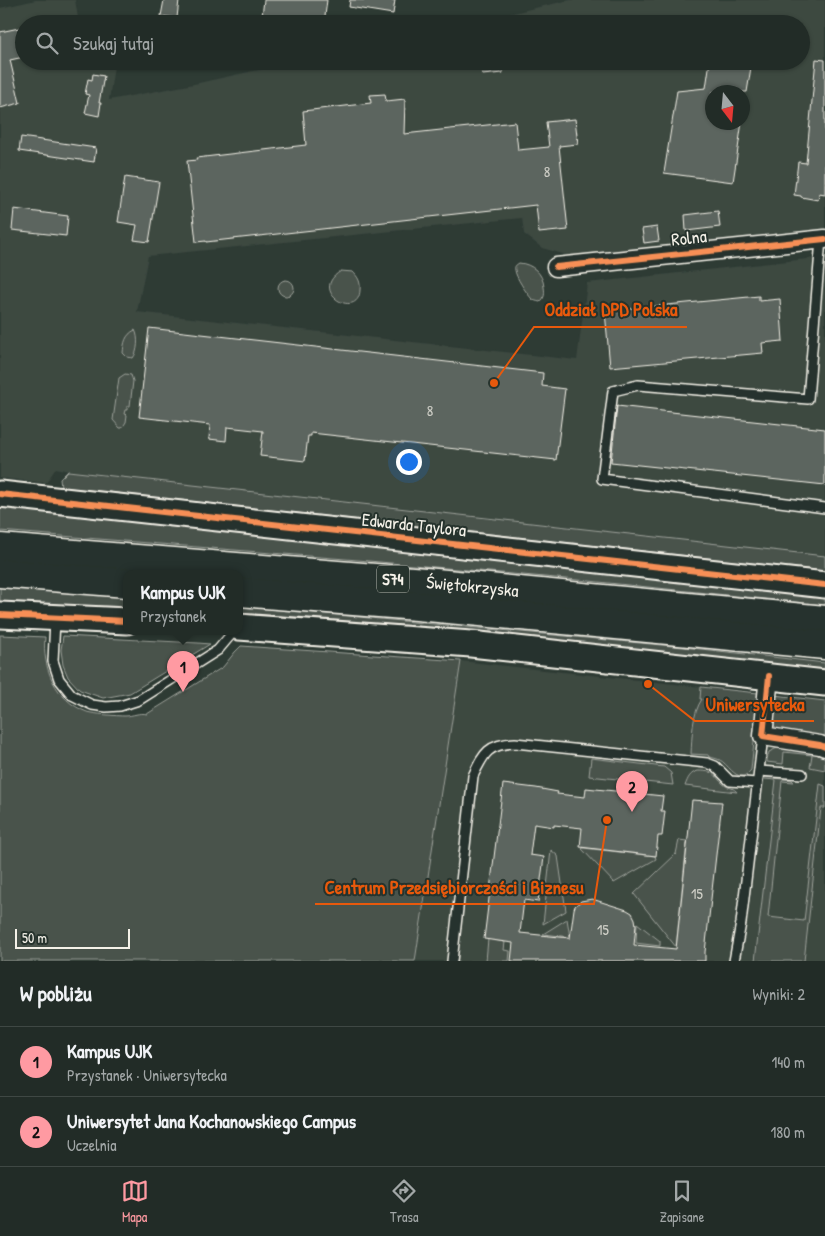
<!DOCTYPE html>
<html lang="pl">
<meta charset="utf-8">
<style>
body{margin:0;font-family:"Patrick Hand",sans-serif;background:#2e3833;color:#f1f3f6}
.compass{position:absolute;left:705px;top:85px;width:45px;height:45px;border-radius:50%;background:#222c27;box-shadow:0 1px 4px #0004;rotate:164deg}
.scale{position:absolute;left:15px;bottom:12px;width:115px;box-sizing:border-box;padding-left:5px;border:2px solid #f4f1e8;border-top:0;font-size:14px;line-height:18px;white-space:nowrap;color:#f4f1e8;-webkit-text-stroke:4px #26332d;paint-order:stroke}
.you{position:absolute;left:408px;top:461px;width:18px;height:18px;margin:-12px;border:4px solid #fff;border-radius:50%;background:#1a73e8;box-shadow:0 0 0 8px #1a73e833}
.badge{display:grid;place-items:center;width:32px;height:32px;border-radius:50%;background:#ff9aa2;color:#111;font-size:16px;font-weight:700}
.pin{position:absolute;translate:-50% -41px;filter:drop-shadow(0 1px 2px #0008)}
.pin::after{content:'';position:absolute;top:26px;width:18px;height:15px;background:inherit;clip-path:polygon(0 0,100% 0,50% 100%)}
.popup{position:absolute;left:123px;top:570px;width:120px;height:65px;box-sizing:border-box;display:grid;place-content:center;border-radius:10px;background:#222c27;filter:drop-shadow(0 1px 4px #0005);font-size:16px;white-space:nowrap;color:#a2a7a7}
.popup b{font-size:19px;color:#f1f3f6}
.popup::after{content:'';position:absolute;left:50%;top:100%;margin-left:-10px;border:10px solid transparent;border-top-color:#222c27}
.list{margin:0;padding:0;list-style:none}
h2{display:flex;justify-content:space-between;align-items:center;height:65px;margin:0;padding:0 20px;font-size:21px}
h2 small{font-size:16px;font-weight:400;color:#a2a7a7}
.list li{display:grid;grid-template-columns:32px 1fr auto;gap:15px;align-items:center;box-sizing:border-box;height:70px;padding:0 20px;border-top:1px solid #3f4844}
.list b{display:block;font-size:19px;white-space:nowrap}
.list p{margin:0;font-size:16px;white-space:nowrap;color:#a2a7a7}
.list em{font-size:16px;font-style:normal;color:#a2a7a7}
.icon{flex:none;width:28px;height:28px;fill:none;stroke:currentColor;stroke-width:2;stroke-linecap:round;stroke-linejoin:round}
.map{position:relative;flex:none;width:825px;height:961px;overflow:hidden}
.search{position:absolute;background:#222c27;box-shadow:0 1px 4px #0004;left:15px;right:15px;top:15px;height:55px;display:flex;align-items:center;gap:12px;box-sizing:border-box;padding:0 18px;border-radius:28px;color:#a2a7a7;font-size:19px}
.sheet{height:205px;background:#222c27}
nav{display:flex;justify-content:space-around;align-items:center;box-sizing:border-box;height:70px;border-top:1px solid #3f4844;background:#222c27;font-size:14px;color:#a2a7a7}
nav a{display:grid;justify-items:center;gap:2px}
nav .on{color:#ff9aa2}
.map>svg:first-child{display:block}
.built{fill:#3c4841;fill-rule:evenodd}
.green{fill:#48524c;stroke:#9ea29a}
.building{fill:#5c655e;stroke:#f4f1e8}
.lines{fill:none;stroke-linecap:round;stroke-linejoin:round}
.lane-casing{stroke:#f4f1e8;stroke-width:12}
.street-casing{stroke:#f4f1e8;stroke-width:21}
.secondary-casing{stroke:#f4f1e8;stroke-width:29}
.highway-casing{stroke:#f4f1e8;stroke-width:31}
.lane{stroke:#26332d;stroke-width:9}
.street{stroke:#26332d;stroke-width:18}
.secondary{stroke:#26332d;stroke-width:25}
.highway{stroke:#26332d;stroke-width:28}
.cycleway-casing{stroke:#26332d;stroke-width:9}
.cycleway{stroke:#f78f57;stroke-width:6}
.labels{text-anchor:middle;stroke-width:4;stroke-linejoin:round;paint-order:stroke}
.number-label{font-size:15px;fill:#cecec6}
.shield{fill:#26332d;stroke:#b6b8b0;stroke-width:1}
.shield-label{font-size:16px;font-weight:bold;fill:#f4f1e8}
.street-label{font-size:18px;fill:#f4f1e8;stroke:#26332d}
.leader{fill:none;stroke:#e8590c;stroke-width:2}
.callout-dot{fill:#e8590c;stroke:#26332d;stroke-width:2}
.callout-label{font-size:19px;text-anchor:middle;font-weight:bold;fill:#e8590c;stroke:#26332d;stroke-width:4;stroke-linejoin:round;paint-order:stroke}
</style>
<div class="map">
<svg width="825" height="961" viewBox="0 0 825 961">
<rect width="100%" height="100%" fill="#2e3b34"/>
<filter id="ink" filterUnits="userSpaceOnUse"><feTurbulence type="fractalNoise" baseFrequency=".02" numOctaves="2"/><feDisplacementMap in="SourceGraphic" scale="10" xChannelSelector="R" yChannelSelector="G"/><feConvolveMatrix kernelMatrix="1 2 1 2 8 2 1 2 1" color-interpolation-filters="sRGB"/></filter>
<g filter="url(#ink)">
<g class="built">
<path d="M36,0H75L79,24H24V61H83L114,66L109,100L194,84L299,61H801V24H465L570,0H825V229L570,256L542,248L524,234L522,218L148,256L137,312L577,360L587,283L825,257V556L68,471L56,468L46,483L0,478V8ZM712,92H742V122H712Z"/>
<polygon points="461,661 758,693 759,695 754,745 804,750 825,757 825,961 415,961"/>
</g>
<g class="green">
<path d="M519,263C532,264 543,273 544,287C545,293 545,298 540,302C536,301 535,301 532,299C527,294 515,276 515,270C514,266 516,265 519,263Z"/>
<path d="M341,271L353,272C358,277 361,282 360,290C359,321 307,292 341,271Z"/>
<circle cx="286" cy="288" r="8"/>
<path d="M135,330C139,337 138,352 133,358L127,357L123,353C124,343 125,335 135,330Z"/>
<polygon points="125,374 131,375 133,381 130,406 127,406 127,410 125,410 124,414 127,415 126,422 122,428 120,428 113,420 119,378"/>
<polygon points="68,471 825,556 825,571 61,487 60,479"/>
<polygon points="0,502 825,592 825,605 589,581 358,560 0,531"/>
<polygon points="0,587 127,597 127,616 0,610"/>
<polygon points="239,606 683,647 825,663 825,674 239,621"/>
<path d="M0,635L45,637C42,668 55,700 87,712C93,714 117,716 125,716C133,716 139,712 147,714L223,667L235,652L241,646L461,661L415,961H0Z"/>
<polygon points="63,636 198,643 210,644 130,693 103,698 80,690 68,677 63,665 61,650"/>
<path d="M701,687L758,693L759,695L751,770C740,784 732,770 724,763C720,759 714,758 709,757L708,755L691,754C692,737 692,714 702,699H700Z"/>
<path d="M774,695L825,701V739L780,731C767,723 773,708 774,695Z"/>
<polygon points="777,748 804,750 825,757 825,770 810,767 812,755 784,752 783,764 767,762 767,759 769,752"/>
<polygon points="591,758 664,767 671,773 673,785 589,776"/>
<path d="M698,771C719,771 713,777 726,786C730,788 734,788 737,792L685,786C688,778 690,773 698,771Z"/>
<polygon points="764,777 792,780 794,782 782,781 768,917 804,921 820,784 825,786 825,808 821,808 804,961 755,961 776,780 764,779"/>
<polygon points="679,840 687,841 676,947 634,894 676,854"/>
<polygon points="583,848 655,856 656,859 614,883 582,849"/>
<polygon points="551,850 558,856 566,911 543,924"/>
<polygon points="567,919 570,937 543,934"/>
<polygon points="637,923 660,941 660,946 636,943"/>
<polygon points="488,939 505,942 504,950 510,951 509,961 486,961"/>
</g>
<g class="building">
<polygon points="164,0 179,0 177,18 161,16"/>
<polygon points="264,0 327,0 324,24 261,24"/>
<polygon points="350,0 395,0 393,14 349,7"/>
<polygon points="24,27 24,57 10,60 20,103 0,108 0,32"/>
<polygon points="816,59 825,60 825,194 819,193 818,200 801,197 801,196 794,195 798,162 806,163"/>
<polygon points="480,61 502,61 503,73 482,75"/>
<polygon points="710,61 752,61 747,92 712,92 712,122 742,122 733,182 664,173 677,91 706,88"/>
<polygon points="93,74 104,76 99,103 101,103 99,116 85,113 89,95 85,94 88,79 92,80"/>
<polygon points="385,94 386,101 405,99 404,134 515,122 518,150 549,147 546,122 575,119 578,144 559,146 568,230 539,233 536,205 206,242 206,241 196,242 187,161 197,160 196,158 306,145 303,111 371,103 370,95"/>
<polygon points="21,137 96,148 94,162 19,151"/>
<polygon points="125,177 159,182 149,242 134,240 137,225 118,222"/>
<polygon points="14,209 68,216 66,236 12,230"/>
<polygon points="718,211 720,227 686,231 685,215"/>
<polygon points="657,227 659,241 644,243 642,229"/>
<polygon points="759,296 759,301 780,299 783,341 762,343 763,353 610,367 605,311"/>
<polygon points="149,328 543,373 542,386 565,389 556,460 311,433 311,436 308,436 305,461 260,456 263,431 227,427 226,441 209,439 210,425 139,417"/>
<polygon points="617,406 825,429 825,485 611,462"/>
<polygon points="503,784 536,788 558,792 557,794 585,797 586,788 663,796 661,811 665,811 662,836 658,836 656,856 580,847 582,828 554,825 554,827 534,824 530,855 544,857 538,902 524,900 520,933 570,938 574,909 575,906 581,901 592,899 627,910 632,913 635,919 636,925 634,945 676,949 692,800 722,802 705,952 705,961 511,961 513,943 484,939"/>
</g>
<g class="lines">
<g class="lane-casing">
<g id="lane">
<polyline points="821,239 808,399 638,385 613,391 602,479 825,508"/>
<polyline points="55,620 53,661 59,679 72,695 92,705 106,707 120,706 139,700 218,650 234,631"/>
<polyline points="759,771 802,774"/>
<path d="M452,961L473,776C484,753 488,744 515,743L707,763L715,766L730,781L757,783"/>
<polyline points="734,961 741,923 763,736"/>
</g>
</g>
<g class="street-casing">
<g id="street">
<polyline points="556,267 825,239"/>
<polyline points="769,676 763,736 820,745 825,747"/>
</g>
</g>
<g class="secondary-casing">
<g id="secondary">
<polyline points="0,494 825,585"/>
<polyline points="0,615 127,621"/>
<polyline points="239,627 471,644 825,683"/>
</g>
</g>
<g class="highway-casing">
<g id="highway">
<path id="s1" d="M0,548L425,582L825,620"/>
<polyline points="0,573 127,583"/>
<polyline points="239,592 417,606 825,645"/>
</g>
</g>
<use href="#lane" class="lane"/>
<use href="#street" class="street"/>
<use href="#secondary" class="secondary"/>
<use href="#highway" class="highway"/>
<g class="cycleway-casing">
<g id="cycleway">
<polyline points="556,267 825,239"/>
<polyline points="0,494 825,585"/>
<polyline points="0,615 127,621"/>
<polyline points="769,676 763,736 820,745 825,747"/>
</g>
</g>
<use href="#cycleway" class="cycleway"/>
</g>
</g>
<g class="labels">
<g class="number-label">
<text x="547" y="177">8</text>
<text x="430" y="416">8</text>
<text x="697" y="899">15</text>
<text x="603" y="935">15</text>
</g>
<rect class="shield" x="377" y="565.5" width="32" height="27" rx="4"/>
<g class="shield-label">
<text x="393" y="585">S74</text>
</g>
<g class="street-label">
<text transform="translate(689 238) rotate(-6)" y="6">Rolna</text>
<text transform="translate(414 525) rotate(6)" y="6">Edwarda Taylora</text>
<text dy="6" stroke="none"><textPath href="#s1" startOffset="474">Świętokrzyska</textPath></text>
</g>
</g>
<path class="leader" d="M494 383L534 327H687M648 684L695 721H814M607 820L594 904H315"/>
<g class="callout-dot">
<circle cx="494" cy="383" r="5"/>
<circle cx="648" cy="684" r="5"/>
<circle cx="607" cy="820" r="5"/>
</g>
<g class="callout-label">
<text x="611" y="316">Oddział DPD Polska</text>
<text x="755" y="711">Uniwersytecka</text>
<text x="454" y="894">Centrum Przedsiębiorczości i Biznesu</text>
</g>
</svg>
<svg class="compass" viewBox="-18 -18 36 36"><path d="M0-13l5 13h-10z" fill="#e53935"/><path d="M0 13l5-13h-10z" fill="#a2a7a7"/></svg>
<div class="scale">50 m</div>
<div class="you"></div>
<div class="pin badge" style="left:183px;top:692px">1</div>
<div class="popup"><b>Kampus UJK</b>Przystanek</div>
<div class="pin badge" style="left:632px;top:812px">2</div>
<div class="search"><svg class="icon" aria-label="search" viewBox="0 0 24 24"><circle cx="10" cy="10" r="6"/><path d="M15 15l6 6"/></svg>Szukaj tutaj</div>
</div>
<section class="sheet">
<h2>W pobliżu<small>Wyniki: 2</small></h2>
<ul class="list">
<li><span class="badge">1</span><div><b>Kampus UJK</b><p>Przystanek · Uniwersytecka</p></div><em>140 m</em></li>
<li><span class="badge">2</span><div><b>Uniwersytet Jana Kochanowskiego Campus</b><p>Uczelnia</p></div><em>180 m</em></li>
</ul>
</section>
<nav>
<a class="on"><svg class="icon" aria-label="map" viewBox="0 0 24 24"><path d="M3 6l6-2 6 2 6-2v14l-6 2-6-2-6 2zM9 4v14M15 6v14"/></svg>Mapa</a>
<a><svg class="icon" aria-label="directions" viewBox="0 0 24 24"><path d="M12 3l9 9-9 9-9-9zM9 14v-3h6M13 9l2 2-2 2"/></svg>Trasa</a>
<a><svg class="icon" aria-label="saved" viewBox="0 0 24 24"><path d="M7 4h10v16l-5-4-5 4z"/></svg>Zapisane</a>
</nav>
